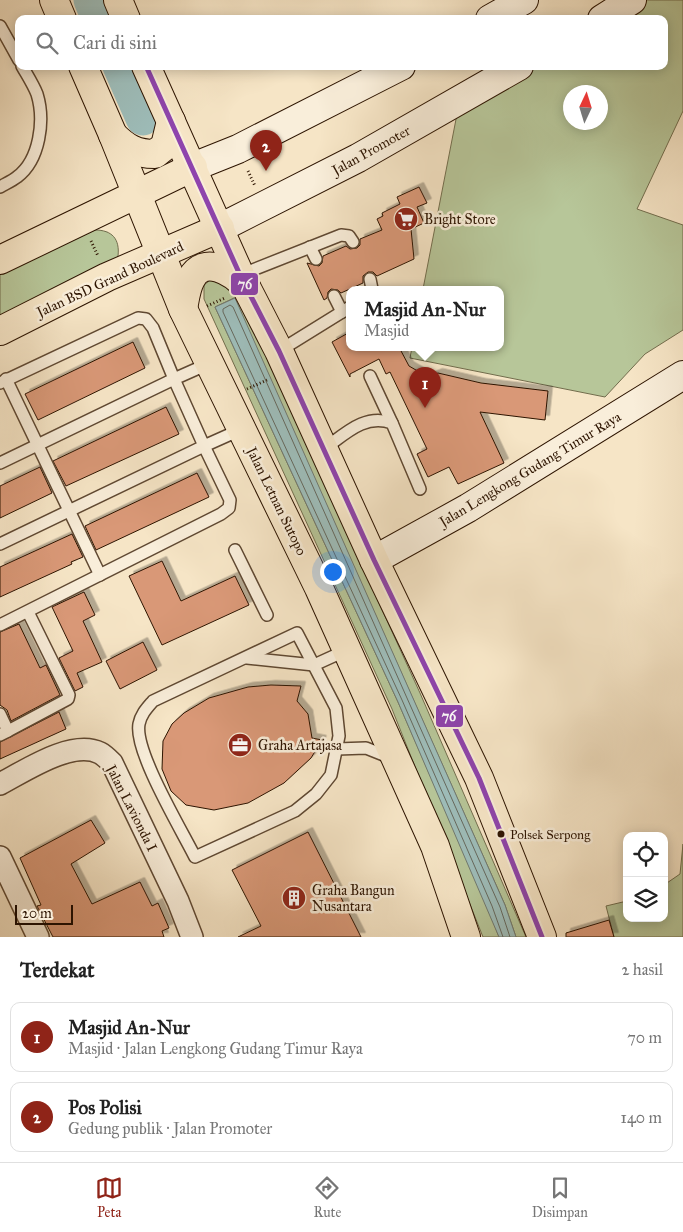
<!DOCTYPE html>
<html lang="id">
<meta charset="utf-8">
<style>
body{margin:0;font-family:"IM FELL Great Primer",serif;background:#f2f2f2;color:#222}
.controls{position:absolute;right:15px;bottom:15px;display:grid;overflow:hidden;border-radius:10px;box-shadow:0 2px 12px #0003}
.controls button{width:45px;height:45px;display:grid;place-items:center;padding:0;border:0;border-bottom:1px solid #e0e0e0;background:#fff;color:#222;font:25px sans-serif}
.compass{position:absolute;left:563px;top:85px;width:45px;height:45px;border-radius:50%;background:#fff;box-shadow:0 2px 12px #0003;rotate:4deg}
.scale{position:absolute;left:15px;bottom:12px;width:58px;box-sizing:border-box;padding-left:5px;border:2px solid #2d1401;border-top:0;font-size:14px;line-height:18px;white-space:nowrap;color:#2d1401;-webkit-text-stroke:4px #f9eeda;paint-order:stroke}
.you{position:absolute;left:332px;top:571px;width:18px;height:18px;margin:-12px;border:4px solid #fff;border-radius:50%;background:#1a73e8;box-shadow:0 0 0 8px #1a73e833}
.badge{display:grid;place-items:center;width:32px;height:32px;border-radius:50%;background:#8f2418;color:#fff;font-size:16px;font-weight:700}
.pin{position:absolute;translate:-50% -41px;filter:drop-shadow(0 1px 2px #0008)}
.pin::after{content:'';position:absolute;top:26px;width:18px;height:15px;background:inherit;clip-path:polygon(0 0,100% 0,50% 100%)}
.popup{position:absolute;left:346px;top:286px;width:158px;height:65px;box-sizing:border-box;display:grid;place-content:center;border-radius:10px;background:#fff;filter:drop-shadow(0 1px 4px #0005);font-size:16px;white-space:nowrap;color:#767676}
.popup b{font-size:19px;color:#222}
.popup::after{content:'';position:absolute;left:50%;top:100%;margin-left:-10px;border:10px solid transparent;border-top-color:#fff}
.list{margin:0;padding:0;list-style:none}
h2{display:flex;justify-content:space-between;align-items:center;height:65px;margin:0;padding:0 20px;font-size:21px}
h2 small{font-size:16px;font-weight:400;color:#767676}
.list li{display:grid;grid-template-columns:32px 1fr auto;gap:15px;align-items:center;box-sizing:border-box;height:70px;margin:0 10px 10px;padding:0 10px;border:1px solid #e0e0e0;border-radius:10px}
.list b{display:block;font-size:19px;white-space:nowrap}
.list p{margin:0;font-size:16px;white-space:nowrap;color:#767676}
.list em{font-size:16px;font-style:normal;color:#767676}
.icon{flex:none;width:28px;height:28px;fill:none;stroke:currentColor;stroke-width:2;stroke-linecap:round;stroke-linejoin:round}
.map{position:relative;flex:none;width:683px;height:937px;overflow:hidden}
.search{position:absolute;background:#fff;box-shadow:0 2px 12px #0003;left:15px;right:15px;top:15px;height:55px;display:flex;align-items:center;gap:12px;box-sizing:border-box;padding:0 18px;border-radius:10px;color:#767676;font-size:19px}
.sheet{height:225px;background:#fff}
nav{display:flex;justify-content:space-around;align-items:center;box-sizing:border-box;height:70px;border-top:1px solid #e0e0e0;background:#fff;font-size:14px;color:#767676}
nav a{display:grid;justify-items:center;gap:2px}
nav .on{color:#8f2418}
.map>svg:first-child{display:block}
.green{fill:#b7c699;stroke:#726d4d;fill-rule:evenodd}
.water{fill:#9ebebb;stroke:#717a71}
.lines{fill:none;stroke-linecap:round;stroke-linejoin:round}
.shore{stroke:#66695e;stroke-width:1}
.river{stroke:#9ebebb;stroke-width:35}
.building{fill:#d99877;stroke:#2d1401;filter:url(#shadow)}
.lane-casing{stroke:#5f4832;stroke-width:14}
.street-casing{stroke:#5f4832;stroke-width:24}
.secondary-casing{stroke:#2d1401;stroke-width:30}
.primary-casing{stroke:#2d1401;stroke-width:30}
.path{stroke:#2d1401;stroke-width:3;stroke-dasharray:1 2.5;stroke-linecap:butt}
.lane{stroke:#f9eeda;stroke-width:11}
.street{stroke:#f9eeda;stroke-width:21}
.secondary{stroke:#f9eeda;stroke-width:28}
.primary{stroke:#f6e5c6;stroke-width:28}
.bus-1-casing{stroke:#f9eeda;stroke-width:9}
.bus-1{stroke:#8e44ad;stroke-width:5}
.bus-dot{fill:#2d1401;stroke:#f9eeda;stroke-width:2}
.labels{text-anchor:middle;stroke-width:5;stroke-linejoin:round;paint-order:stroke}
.bus-label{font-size:13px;fill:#2d1401;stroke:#f9eeda;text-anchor:start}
.street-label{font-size:14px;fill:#2d1401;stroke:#f9eeda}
.poi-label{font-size:14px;fill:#2d1401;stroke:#f9eeda;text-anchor:start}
.line-badge{stroke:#f9eeda;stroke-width:2}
.badge-label{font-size:14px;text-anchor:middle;font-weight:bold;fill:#fff}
</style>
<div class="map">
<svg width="683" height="937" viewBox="0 0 683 937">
<defs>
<filter id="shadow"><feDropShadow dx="4.5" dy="-4.5" stdDeviation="0" flood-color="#0004"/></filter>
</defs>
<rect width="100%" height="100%" fill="#f6e5c6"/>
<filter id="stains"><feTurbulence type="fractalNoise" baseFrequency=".004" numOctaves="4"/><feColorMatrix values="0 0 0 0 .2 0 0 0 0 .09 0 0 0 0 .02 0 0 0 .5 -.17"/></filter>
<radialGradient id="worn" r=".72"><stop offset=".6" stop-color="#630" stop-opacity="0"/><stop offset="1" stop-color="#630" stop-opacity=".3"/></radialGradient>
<g class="green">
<path d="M628,0H683V111L637,209L683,225V330L645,354L605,397L410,358L412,347H500V289H423L458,109L524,66H664V19H599ZM570,92H600V122H570Z"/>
<path d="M95,230C112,230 120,239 118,256L113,263L0,319V274Z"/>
<polygon points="214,277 235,287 420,693 526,937 516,937 505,905 234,298 215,307 398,702 488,908 499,937 483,937 392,709 204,299 204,285"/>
<polygon points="683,844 683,937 614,937 606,906 627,901 627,918 664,918 664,885 680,874"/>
</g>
<polygon class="water" points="235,298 505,905 516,937 499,937 398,702 215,307"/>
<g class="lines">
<polyline class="shore" points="503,937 492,906 402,700 223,312 223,309 230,305 233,307 500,907 510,937"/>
<g class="river">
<polyline points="91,0 99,19"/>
<polyline points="120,66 143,118"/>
</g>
</g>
<g class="building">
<polygon points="419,187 427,203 417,207 424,223 411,229 414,259 377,276 373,272 368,272 363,276 363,283 341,293 338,290 331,289 328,292 327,298 324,300 307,263 319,266 322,263 323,256 346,246 350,249 357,248 360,245 360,239 382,230 377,219 383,216 382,213 400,204 397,197"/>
<polygon points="350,332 350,347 404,347 400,349 409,366 428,377 438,373 481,383 548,391 545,420 480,412 504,463 458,484 449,467 428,477 417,454 427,449 390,372 386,374 379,359 350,374 350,377 332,342"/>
<polygon points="133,342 145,368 38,420 25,394"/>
<polygon points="166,407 179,434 66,486 53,461"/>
<polygon points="40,467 52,493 0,518 0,486"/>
<polygon points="197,473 209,497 96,550 85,526"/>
<polygon points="72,534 83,557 71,562 72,564 0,597 0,567"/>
<polygon points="162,561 181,601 235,576 249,605 162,645 129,576"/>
<polygon points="84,592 95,615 83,621 102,662 77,673 83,687 75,691 59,658 73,651 52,607"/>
<polygon points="19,624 40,668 46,665 60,695 11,721 7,710 0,705 0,632"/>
<polygon points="143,642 157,670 120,689 106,661"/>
<polygon points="271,685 301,686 297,701 308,714 312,738 322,740 311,758 284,783 248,803 214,810 186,805 171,791 162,769 163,741 172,724 184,713 209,698 248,687"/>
<polygon points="59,712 66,729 0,759 0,742"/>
<polygon points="91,820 105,843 71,864 92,904 140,882 152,906 158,903 169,928 162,931 164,937 53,937 37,906 41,905 20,858"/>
<polygon points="308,832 361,937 238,937 261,926 232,870"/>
<polygon points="609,920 614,937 566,937 566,933"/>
</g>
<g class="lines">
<g class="lane-casing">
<g id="lane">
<polyline points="0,26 19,60"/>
<path d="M0,187C5,184 12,181 17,177C40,160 45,120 37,94C33,84 27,75 22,66"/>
<polyline points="310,247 316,259"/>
<polyline points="240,275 341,235 349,236 353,242"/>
<polyline points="370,279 372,289"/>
<polyline points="334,296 342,312"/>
<polyline points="279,351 350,307"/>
<polyline points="210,363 174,379 204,446 242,429"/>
<polyline points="370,376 392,423"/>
<polyline points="6,379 100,575"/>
<polyline points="0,383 138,318 146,319 153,328 174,379 0,463"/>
<path d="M324,449C345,434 365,413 392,423L420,489"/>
<polyline points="0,544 204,446 230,500 229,508 221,514 0,625"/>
<polyline points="235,550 267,615"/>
<path d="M297,633L336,708L339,736L331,775L316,794L295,811L195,857C181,829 134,751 139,724C141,714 147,708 153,701Z"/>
<polyline points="247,658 314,665 347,650"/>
<polyline points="0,714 8,731 0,735"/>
<polyline points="8,731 68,699 69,695 28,612"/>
<polyline points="337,749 366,748 391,758"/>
</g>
</g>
<g class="street-casing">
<g id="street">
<path d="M0,784C25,771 72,739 100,753C104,755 109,760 112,763L178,901L192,937"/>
<polyline points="0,857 38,937"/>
</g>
</g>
<g class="secondary-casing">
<g id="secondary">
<polyline points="490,19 524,0"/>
<polyline points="602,19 632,0"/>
<polyline points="193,167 238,149 401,66"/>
<polyline points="220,228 358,158 519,66"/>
<polyline points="374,560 468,508 683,375"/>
</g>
</g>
<g class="primary-casing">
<g id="primary">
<polyline points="54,0 62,19"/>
<polyline points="118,0 126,19"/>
<polyline points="83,66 113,135 183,309 319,588 435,846 466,937"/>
<polyline points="146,66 240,275 279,351 374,560 479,778 542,937"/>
<path d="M113,135C126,148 136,154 155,154L165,146L171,121"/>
<polyline points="0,260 193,167"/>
<path d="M183,309C185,299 186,288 191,279C204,254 233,272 246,287"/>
<polyline points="0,331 107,277 220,228"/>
</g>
</g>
<g class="path">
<polyline points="248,171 255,186"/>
<polyline points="91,241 98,256"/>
<polyline points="207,306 225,298"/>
<polyline points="247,389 267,380"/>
</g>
<use href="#lane" class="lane"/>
<use href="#street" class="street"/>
<use href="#secondary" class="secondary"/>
<use href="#primary" class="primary"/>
<g class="bus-1-casing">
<polyline id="bus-1" points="146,66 240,275 279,351 374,560 479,778 542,937"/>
</g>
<use href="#bus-1" class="bus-1"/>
</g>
<defs>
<g id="supermarket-disc" transform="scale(1.25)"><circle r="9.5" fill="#8f2418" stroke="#f9eeda"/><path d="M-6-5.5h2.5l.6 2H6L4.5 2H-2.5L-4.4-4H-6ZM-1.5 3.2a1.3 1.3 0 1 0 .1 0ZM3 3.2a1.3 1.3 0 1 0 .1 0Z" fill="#fff"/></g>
<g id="office-disc" transform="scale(1.25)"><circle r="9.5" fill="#8f2418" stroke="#f9eeda"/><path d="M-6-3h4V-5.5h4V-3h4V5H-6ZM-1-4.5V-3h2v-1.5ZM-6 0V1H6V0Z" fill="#fff"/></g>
<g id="building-disc" transform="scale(1.25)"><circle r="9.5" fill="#8f2418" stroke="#f9eeda"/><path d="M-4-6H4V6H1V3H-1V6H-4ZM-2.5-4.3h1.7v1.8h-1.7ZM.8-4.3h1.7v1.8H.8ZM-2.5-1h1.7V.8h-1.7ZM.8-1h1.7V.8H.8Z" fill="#fff"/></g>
</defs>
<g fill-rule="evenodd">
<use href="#supermarket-disc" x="406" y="219"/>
<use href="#office-disc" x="240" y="745"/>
<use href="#building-disc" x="294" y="898"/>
</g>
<circle class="bus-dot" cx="501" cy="834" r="4.5"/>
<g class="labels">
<g class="bus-label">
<text x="510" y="839">Polsek Serpong</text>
</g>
<g class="street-label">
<text transform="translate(371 150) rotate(-29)" y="5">Jalan Promoter</text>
<text transform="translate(110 279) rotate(-25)" y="5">Jalan BSD Grand Boulevard</text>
<text transform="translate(530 469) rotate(-31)" y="5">Jalan Lengkong Gudang Timur Raya</text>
<text transform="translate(277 501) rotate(64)" y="5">Jalan Letnan Sutopo</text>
<text transform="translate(132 808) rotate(63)" y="5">Jalan Lavionda I</text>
</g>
<g class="poi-label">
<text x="424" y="224">Bright Store</text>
<text x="258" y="750">Graha Artajasa</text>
<text x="312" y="895">Graha Bangun<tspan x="312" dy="16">Nusantara</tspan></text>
</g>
</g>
<g class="line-badge">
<rect x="230" y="272" width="29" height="24" rx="5" fill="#8e44ad"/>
<rect x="435" y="704" width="29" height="24" rx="5" fill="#8e44ad"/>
</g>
<g class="badge-label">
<text x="245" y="289">76</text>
<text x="449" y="721">76</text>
</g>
<rect width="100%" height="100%" filter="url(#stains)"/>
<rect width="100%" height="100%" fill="url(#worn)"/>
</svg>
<div class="controls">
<button><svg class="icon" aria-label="locate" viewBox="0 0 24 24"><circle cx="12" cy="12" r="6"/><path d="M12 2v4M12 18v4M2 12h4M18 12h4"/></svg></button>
<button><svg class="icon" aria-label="layers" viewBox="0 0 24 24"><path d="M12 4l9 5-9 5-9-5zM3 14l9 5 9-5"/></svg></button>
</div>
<svg class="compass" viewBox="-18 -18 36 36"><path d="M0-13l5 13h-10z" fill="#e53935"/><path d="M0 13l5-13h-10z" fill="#767676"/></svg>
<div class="scale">20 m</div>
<div class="you"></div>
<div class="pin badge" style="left:425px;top:408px">1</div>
<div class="popup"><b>Masjid An-Nur</b>Masjid</div>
<div class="pin badge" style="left:266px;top:171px">2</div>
<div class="search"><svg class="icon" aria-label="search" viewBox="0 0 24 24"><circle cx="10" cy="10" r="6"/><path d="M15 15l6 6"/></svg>Cari di sini</div>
</div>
<section class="sheet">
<h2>Terdekat<small>2 hasil</small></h2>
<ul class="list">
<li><span class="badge">1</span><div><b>Masjid An-Nur</b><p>Masjid · Jalan Lengkong Gudang Timur Raya</p></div><em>70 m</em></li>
<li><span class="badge">2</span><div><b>Pos Polisi</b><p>Gedung publik · Jalan Promoter</p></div><em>140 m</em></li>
</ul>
</section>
<nav>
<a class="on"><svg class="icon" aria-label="map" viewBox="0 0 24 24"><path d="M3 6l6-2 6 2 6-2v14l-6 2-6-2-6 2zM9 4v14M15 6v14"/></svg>Peta</a>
<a><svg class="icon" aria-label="directions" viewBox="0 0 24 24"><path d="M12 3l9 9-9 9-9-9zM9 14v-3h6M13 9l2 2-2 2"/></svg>Rute</a>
<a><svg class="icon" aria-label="saved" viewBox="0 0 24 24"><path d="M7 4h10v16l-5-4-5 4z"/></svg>Disimpan</a>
</nav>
